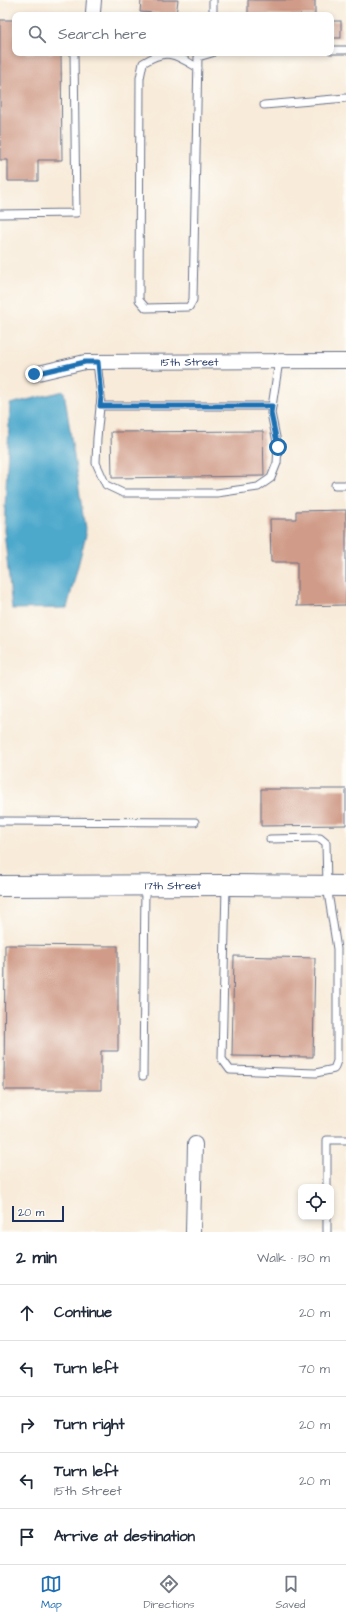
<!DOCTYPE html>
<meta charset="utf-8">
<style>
body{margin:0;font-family:"Architects Daughter",sans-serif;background:#f6f6f7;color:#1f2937}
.controls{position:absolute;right:12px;bottom:12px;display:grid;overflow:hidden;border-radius:8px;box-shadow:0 2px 6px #0003}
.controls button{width:36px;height:36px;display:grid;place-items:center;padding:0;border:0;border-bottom:1px solid #e0e1e3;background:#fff;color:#1f2937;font:20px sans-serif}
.scale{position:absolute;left:12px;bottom:10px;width:52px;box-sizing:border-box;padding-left:4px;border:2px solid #1b2f5e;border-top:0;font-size:11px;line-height:14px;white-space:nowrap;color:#1b2f5e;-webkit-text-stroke:3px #fdfcf7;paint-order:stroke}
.stop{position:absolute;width:12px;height:12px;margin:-9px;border:3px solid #1f6fb2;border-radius:50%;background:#fff}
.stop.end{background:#1f6fb2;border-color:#fff;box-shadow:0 1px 4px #0008}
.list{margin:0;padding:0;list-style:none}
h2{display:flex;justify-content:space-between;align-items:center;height:52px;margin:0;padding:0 16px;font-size:17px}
h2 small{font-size:13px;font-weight:400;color:#747a83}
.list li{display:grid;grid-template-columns:26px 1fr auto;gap:12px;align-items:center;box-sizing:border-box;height:56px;padding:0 16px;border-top:1px solid #e0e1e3}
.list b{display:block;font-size:15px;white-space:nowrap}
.list p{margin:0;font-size:13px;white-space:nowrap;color:#747a83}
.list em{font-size:13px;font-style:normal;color:#747a83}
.icon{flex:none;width:22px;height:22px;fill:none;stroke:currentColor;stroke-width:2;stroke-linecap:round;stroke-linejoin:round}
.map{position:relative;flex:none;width:346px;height:1232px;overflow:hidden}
.search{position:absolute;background:#fff;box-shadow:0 2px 6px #0003;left:12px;right:12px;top:12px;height:44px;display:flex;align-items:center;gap:10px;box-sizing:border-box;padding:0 14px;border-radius:8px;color:#747a83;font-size:15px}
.sheet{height:332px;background:#fff}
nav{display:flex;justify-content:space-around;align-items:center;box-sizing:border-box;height:56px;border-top:1px solid #e0e1e3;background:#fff;font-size:11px;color:#747a83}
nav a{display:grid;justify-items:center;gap:2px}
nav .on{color:#1f6fb2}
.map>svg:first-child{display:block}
.water{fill:#4ea9cc;stroke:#346c95}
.building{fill:#d09b88}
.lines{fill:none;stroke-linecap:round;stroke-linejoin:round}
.service-casing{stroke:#687189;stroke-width:9}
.minor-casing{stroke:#687189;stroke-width:16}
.secondary-casing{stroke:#687189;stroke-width:22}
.service{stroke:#fff;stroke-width:7}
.minor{stroke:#fff;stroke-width:14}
.secondary{stroke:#fff;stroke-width:20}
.route{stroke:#1f6fb2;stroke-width:5}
.labels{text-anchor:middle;stroke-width:3;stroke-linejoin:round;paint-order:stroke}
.street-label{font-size:11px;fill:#1b2f5e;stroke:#fdfcf7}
</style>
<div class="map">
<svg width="346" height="1232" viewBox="0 0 346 1232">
<rect width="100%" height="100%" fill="#fdfcf7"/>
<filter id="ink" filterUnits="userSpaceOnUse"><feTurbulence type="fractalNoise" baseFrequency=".025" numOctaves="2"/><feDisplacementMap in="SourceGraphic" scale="8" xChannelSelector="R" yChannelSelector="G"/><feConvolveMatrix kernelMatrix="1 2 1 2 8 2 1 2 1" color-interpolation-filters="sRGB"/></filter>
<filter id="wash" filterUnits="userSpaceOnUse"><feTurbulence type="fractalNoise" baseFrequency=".012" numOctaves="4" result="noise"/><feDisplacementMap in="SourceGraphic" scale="16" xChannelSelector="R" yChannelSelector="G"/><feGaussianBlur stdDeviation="0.9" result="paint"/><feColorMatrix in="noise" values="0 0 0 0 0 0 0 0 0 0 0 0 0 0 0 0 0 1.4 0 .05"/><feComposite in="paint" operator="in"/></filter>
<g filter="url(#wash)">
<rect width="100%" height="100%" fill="#f8ebd9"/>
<polygon class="water" points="64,391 86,535 67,608 12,609 4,530 10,404"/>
<g id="blocks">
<g class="building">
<polygon points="141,0 178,0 176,15 140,12"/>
<rect x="248" y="0" width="67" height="15"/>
<polygon points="0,20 15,20 15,53 61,53 62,160 38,160 38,181 8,181 8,160 0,160"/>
<rect x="331" y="21" width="10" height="17"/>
<polygon points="263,431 264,476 112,478 111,432"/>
<polygon points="346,510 346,605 297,606 297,562 271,562 270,519 296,519 296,511"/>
<polygon points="261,789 346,789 346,825 261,826"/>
<polygon points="5,945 118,946 118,1051 101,1051 101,1090 4,1090"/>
<polygon points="234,956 315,958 313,1057 232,1056"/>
</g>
</g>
</g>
<g filter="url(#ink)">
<use href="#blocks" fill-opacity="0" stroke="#687189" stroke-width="1"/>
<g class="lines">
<g class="service-casing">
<g id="service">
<polyline points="213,0 213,15"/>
<polyline points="331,50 346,50"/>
<path d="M198,68C175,54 167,48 143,63L140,78L139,300L146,308L189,307L193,300L198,57L212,53"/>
<polyline points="264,105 346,98"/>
<polyline points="0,214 76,213 74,53"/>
<polyline points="97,362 101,397 97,438 96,463 106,485 123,493 217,493 258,487 271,478 277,463 278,447 271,413 279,361"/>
<polyline points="100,406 272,406"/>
<polyline points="335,485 346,485"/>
<polyline points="0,821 195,822"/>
<polyline points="226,887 222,1059 230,1070 316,1073 334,1069 337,1061 337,949 327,886 326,843 320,838 270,839"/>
<polyline points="143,1076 145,886"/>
<polyline points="327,1187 327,1140 346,1140"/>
<polyline points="327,1232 327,1217"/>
</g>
</g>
<g class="minor-casing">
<g id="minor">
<polyline points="93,12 94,0"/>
<path id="s1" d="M34,374L85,362L346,361"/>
<polyline points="193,1232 195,1144"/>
</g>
</g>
<g class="secondary-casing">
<g id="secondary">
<path id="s2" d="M0,886L226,885L346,886"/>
</g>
</g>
<use href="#service" class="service"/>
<use href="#minor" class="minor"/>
<use href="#secondary" class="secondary"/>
</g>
</g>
<g class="lines" filter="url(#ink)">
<polyline class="route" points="34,374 85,362 98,362 101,397 100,406 272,406 271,413 278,447"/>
</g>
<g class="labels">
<g class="street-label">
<text dy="4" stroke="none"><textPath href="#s1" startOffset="157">15th Street</textPath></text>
<text dy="4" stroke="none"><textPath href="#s2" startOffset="173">17th Street</textPath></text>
</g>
</g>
</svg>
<div class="controls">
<button><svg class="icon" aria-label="locate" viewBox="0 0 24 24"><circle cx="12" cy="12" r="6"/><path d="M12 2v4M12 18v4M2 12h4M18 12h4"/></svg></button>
</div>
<div class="scale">20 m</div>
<div class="stop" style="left:278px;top:447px"></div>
<div class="stop end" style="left:34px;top:374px"></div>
<div class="search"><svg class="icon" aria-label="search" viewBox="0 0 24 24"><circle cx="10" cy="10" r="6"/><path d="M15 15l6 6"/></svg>Search here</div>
</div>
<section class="sheet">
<h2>2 min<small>Walk · 130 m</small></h2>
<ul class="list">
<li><svg class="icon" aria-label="ahead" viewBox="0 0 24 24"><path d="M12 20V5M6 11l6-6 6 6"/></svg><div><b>Continue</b></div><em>20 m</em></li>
<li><svg class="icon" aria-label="left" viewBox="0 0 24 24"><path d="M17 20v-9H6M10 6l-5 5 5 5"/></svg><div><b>Turn left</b></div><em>70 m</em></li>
<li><svg class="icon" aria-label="right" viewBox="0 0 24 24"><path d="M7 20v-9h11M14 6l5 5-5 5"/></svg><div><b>Turn right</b></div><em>20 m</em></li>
<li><svg class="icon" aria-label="left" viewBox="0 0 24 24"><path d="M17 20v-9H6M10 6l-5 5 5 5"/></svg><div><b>Turn left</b><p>15th Street</p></div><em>20 m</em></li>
<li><svg class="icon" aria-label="arrive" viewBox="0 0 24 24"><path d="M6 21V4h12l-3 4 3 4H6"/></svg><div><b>Arrive at destination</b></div></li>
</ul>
</section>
<nav>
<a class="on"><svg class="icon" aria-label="map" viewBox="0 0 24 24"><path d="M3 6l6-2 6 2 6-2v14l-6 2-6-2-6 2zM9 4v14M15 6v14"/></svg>Map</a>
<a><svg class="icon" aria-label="directions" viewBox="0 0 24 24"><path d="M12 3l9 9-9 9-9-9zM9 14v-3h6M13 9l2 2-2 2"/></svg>Directions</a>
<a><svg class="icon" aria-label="saved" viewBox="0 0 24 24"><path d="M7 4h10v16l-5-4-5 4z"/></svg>Saved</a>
</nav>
